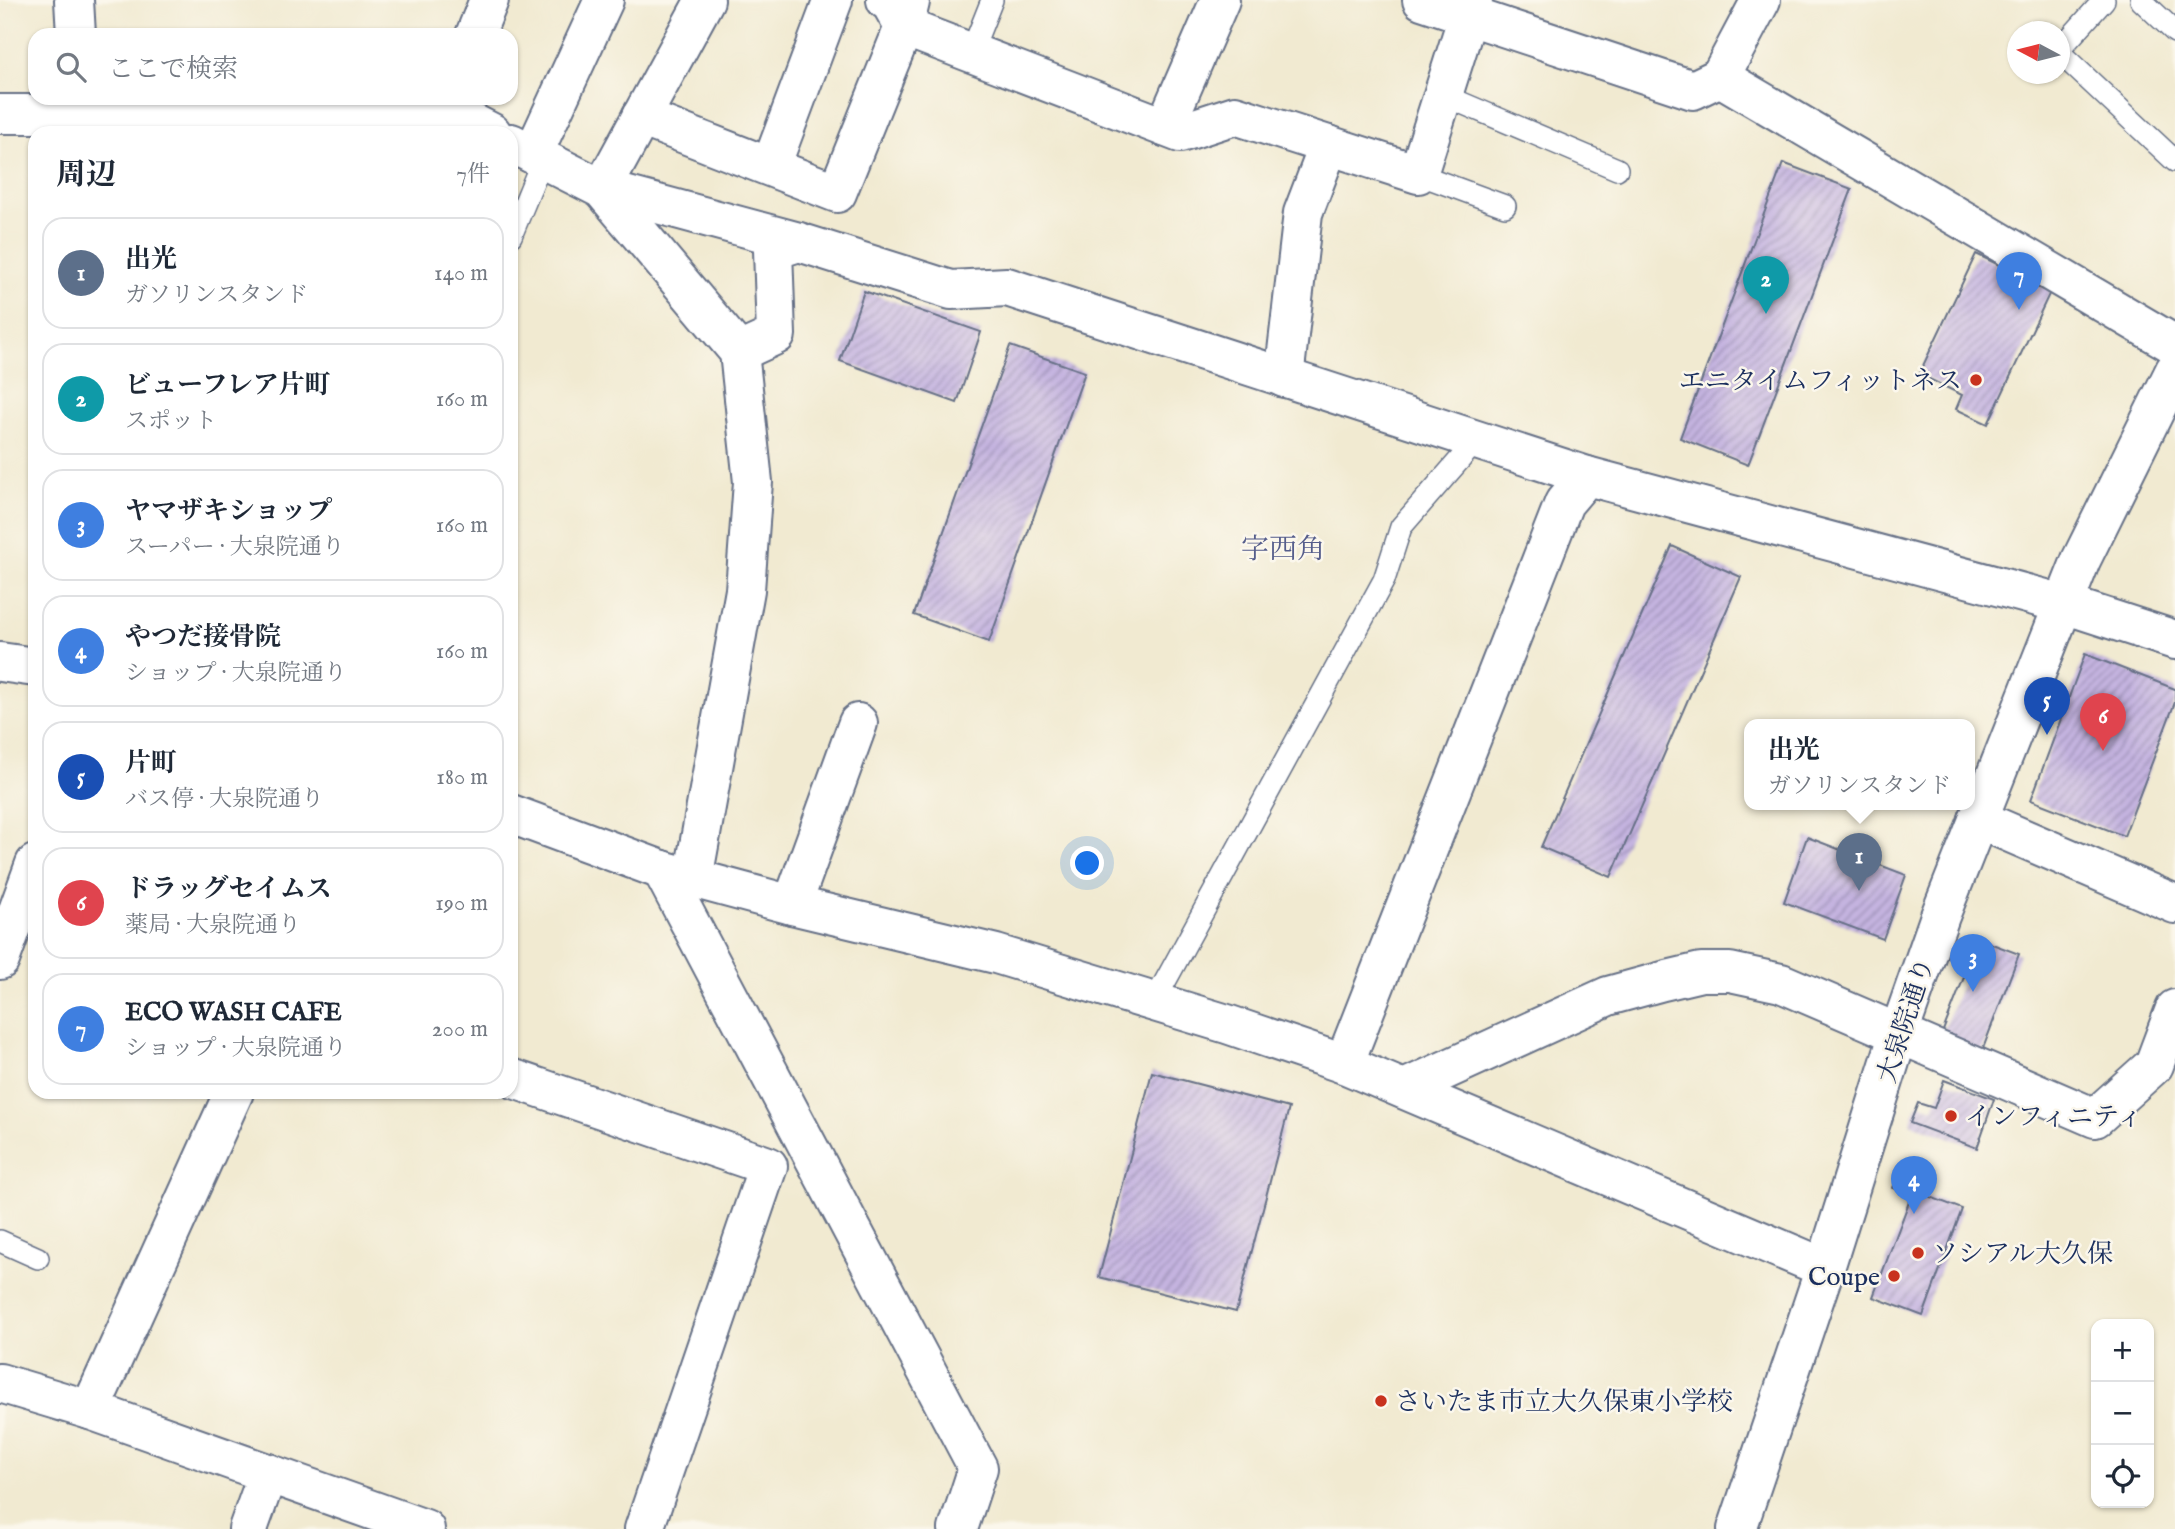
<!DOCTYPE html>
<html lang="ja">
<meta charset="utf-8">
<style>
body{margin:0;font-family:"IM FELL English","Noto Serif JP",serif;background:#f2f2f3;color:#1f2937}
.controls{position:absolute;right:21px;bottom:21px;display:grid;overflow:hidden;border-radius:14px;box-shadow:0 2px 5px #0004}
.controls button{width:63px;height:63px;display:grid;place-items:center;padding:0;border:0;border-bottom:2px solid #e0e1e3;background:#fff;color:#1f2937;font:35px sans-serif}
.compass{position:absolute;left:2007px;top:21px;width:63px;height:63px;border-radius:50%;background:#fff;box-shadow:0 2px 5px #0004;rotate:277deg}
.you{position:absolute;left:1088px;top:864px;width:24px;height:24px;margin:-18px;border:5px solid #fff;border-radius:50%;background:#1a73e8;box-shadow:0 0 0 10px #1a73e833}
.badge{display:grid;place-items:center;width:46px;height:46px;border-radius:50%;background:#c8321e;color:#fff;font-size:23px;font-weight:700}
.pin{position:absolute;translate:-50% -58px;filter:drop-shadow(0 2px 4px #0008)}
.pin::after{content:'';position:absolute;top:37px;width:24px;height:21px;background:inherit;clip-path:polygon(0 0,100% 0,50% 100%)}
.popup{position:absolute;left:1744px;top:719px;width:231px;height:91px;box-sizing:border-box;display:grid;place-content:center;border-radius:14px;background:#fff;filter:drop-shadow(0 2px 5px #0005);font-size:23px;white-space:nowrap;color:#747a83}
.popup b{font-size:26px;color:#1f2937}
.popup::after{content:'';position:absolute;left:50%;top:100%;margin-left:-14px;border:14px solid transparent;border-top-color:#fff}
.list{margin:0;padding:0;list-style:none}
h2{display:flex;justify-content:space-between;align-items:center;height:91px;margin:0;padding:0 28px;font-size:30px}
h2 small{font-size:23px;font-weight:400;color:#747a83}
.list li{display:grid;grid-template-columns:46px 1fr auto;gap:21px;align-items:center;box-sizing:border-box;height:112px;margin:0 14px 14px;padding:0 14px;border:2px solid #e0e1e3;border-radius:21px}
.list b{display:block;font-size:26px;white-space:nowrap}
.list p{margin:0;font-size:23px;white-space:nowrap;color:#747a83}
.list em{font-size:23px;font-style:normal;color:#747a83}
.icon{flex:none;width:38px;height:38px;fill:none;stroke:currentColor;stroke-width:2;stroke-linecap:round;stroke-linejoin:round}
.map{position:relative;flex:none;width:2175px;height:1529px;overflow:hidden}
.search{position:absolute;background:#fff;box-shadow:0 2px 5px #0004;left:28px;top:28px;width:490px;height:77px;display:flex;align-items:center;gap:18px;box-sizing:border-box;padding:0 24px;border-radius:21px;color:#747a83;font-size:26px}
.panel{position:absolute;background:#fff;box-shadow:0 2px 5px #0004;left:28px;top:126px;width:490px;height:973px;border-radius:21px}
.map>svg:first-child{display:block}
.building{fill:url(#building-hatch)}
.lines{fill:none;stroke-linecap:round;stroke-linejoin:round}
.lane-casing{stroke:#667086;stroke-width:24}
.street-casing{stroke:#667086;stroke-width:42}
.secondary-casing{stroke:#667086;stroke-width:42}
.lane{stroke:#fff;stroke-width:21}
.street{stroke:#fff;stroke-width:38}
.secondary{stroke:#fff;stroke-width:38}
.poi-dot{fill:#c8321e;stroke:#fbf7ec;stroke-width:2.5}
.labels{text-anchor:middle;stroke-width:5;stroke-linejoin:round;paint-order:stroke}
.poi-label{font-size:26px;fill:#1b2f5e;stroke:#fbf7ec;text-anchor:start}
.street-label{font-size:26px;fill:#1b2f5e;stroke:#fbf7ec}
.neighbourhood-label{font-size:28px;fill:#565e8c;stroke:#fbf7ec}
</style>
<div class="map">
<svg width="2175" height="1529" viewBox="0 0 2175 1529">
<defs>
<pattern id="building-hatch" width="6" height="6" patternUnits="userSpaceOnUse" patternTransform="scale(1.75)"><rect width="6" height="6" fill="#c5b4e0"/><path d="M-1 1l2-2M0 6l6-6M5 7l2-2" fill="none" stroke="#9f93b9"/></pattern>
</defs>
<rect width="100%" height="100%" fill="#fbf7ec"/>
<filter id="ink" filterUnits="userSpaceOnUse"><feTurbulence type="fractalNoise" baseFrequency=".0143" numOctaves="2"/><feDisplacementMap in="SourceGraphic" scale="14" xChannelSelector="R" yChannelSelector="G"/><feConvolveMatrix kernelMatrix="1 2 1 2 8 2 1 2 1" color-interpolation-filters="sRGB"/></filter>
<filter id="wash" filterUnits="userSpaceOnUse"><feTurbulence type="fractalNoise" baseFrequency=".00686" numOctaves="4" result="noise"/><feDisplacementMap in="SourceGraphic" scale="28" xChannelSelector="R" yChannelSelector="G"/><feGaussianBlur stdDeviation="1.57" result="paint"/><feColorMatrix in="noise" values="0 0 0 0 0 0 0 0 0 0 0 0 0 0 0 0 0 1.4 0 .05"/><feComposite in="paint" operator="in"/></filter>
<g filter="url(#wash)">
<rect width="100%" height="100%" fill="#f1ead1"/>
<g id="blocks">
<g class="building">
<polygon points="1783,163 1852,189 1748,465 1680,438"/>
<polygon points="1976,254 2051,290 1988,424 1956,409 1962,395 1919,374"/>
<polygon points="864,291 981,332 957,403 840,361"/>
<polygon points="1010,346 1085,372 989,642 914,615"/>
<polygon points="1672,546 1741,577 1611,877 1541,847"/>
<polygon points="2085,654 2175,689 2175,702 2124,836 2031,800"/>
<polygon points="1807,837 1906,875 1883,939 1784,902"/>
<polygon points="1979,939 2019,954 1982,1051 1941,1036"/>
<polygon points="1152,1072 1289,1108 1236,1312 1099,1277"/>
<polygon points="1944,1080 1994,1099 1977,1148 1910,1123 1918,1103 1934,1108"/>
<polygon points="1898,1176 1920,1184 1917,1192 1962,1209 1923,1316 1873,1297 1912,1194 1893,1188"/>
</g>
</g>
</g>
<g filter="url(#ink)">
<use href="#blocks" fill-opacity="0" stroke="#667086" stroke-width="2"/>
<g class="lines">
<g class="lane-casing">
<g id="lane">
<polyline points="2141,0 2175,32"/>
<polyline points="2060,49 2104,0"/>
<polyline points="971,53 992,0"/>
<polyline points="2060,53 2175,161"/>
<polyline points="1443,95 1617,169"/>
<polyline points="1418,174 1505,206"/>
<polyline points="511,236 543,159"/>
<polyline points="1154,1002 1384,580 1401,527 1476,441"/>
<polyline points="0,1241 38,1258"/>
</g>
</g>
<g class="street-casing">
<g id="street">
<polyline points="705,0 602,189 799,242"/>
<polyline points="886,0 890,2 904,27 1180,133 1235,115 1418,174 1473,0"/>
<polyline points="1422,0 1693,90 1720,77"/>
<polyline points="1761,0 1720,77 2175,345"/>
<polyline points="475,35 489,0"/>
<polyline points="0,114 455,114 492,133"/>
<polyline points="641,117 837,193 904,27 910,2"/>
<polyline points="1165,127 1220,0"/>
<polyline points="511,143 602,189 739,352 753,482 745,590 693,879"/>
<polyline points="533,154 604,0"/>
<polyline points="771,166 833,0"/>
<polyline points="739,352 776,335 773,250 799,242 951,290 1007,287 1587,476"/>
<polyline points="1284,378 1303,213 1329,145"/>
<polyline points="2064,604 2175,640"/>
<polyline points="1978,819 2175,904"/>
<polyline points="662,870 792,905 996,954 1227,1024 1344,1064 1825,1268"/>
<polyline points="662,870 978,1468 958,1529"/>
<polyline points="792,905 858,723"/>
<polyline points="511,1078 768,1166 644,1529"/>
<polyline points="1404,1089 1608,996 1663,981 1701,972 1730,972 1781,983 2095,1118 2154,1065 2175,1009"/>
<polyline points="0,1383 90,1410 425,1529"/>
<polyline points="90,1410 234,1092"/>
<polyline points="248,1529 268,1473"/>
</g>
</g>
<g class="secondary-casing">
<g id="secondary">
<polyline points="74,0 76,35"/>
<polyline points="78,98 79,133"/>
<polyline points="0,662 35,667"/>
<polyline points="511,814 662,870"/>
<polyline points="0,960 35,864"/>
<polyline points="1344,1064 1564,503 1587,476 2064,604"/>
<polyline points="1737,1529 1825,1268 1899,1033 1940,916 2081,560 2175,370"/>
</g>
</g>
<use href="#lane" class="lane"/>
<use href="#street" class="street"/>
<use href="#secondary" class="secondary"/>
</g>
</g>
<g class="poi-dot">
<circle cx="1976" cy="380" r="7"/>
<circle cx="1951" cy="1116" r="7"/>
<circle cx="1918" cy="1253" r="7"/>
<circle cx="1894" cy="1276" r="7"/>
<circle cx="1381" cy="1401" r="7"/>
</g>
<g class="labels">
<g class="poi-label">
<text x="1962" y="389" text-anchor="end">エニタイムフィットネス</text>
<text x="1965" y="1125">インフィニティ</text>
<text x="1932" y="1262">ソシアル大久保</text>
<text x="1880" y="1285" text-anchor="end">Coupe</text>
<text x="1395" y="1410">さいたま市立大久保東小学校</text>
</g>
<g class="street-label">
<text transform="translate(1905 1020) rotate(-72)" y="9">大泉院通り</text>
</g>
<g class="neighbourhood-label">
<text x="1283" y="558">字西角</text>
</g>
</g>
</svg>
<div class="controls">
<button>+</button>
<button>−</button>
<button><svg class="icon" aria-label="locate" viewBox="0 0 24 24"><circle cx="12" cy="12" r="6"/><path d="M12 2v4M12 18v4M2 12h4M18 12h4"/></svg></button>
</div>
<svg class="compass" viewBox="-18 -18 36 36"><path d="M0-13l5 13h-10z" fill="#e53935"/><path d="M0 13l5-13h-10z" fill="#747a83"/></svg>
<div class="you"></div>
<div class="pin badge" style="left:1859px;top:891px;background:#5c6f8a">1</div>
<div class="popup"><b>出光</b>ガソリンスタンド</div>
<div class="pin badge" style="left:1766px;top:314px;background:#0f9aa8">2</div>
<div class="pin badge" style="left:1973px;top:992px;background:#3f7fe0">3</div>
<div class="pin badge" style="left:1914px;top:1214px;background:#3f7fe0">4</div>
<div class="pin badge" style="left:2047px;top:735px;background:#1a4fb4">5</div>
<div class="pin badge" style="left:2103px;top:751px;background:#e0444e">6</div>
<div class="pin badge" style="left:2019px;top:310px;background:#3f7fe0">7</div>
<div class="search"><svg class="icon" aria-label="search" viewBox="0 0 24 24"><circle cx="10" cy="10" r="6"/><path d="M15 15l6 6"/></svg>ここで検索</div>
<section class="panel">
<h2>周辺<small>7件</small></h2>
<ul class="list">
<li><span class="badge" style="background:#5c6f8a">1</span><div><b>出光</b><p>ガソリンスタンド</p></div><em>140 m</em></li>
<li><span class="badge" style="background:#0f9aa8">2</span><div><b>ビューフレア片町</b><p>スポット</p></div><em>160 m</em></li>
<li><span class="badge" style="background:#3f7fe0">3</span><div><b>ヤマザキショップ</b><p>スーパー · 大泉院通り</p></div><em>160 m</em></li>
<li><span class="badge" style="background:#3f7fe0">4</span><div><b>やつだ接骨院</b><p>ショップ · 大泉院通り</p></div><em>160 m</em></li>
<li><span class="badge" style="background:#1a4fb4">5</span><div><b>片町</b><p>バス停 · 大泉院通り</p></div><em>180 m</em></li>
<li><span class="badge" style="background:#e0444e">6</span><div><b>ドラッグセイムス</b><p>薬局 · 大泉院通り</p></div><em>190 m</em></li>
<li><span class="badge" style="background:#3f7fe0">7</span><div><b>ECO WASH CAFE</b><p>ショップ · 大泉院通り</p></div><em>200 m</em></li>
</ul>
</section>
</div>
